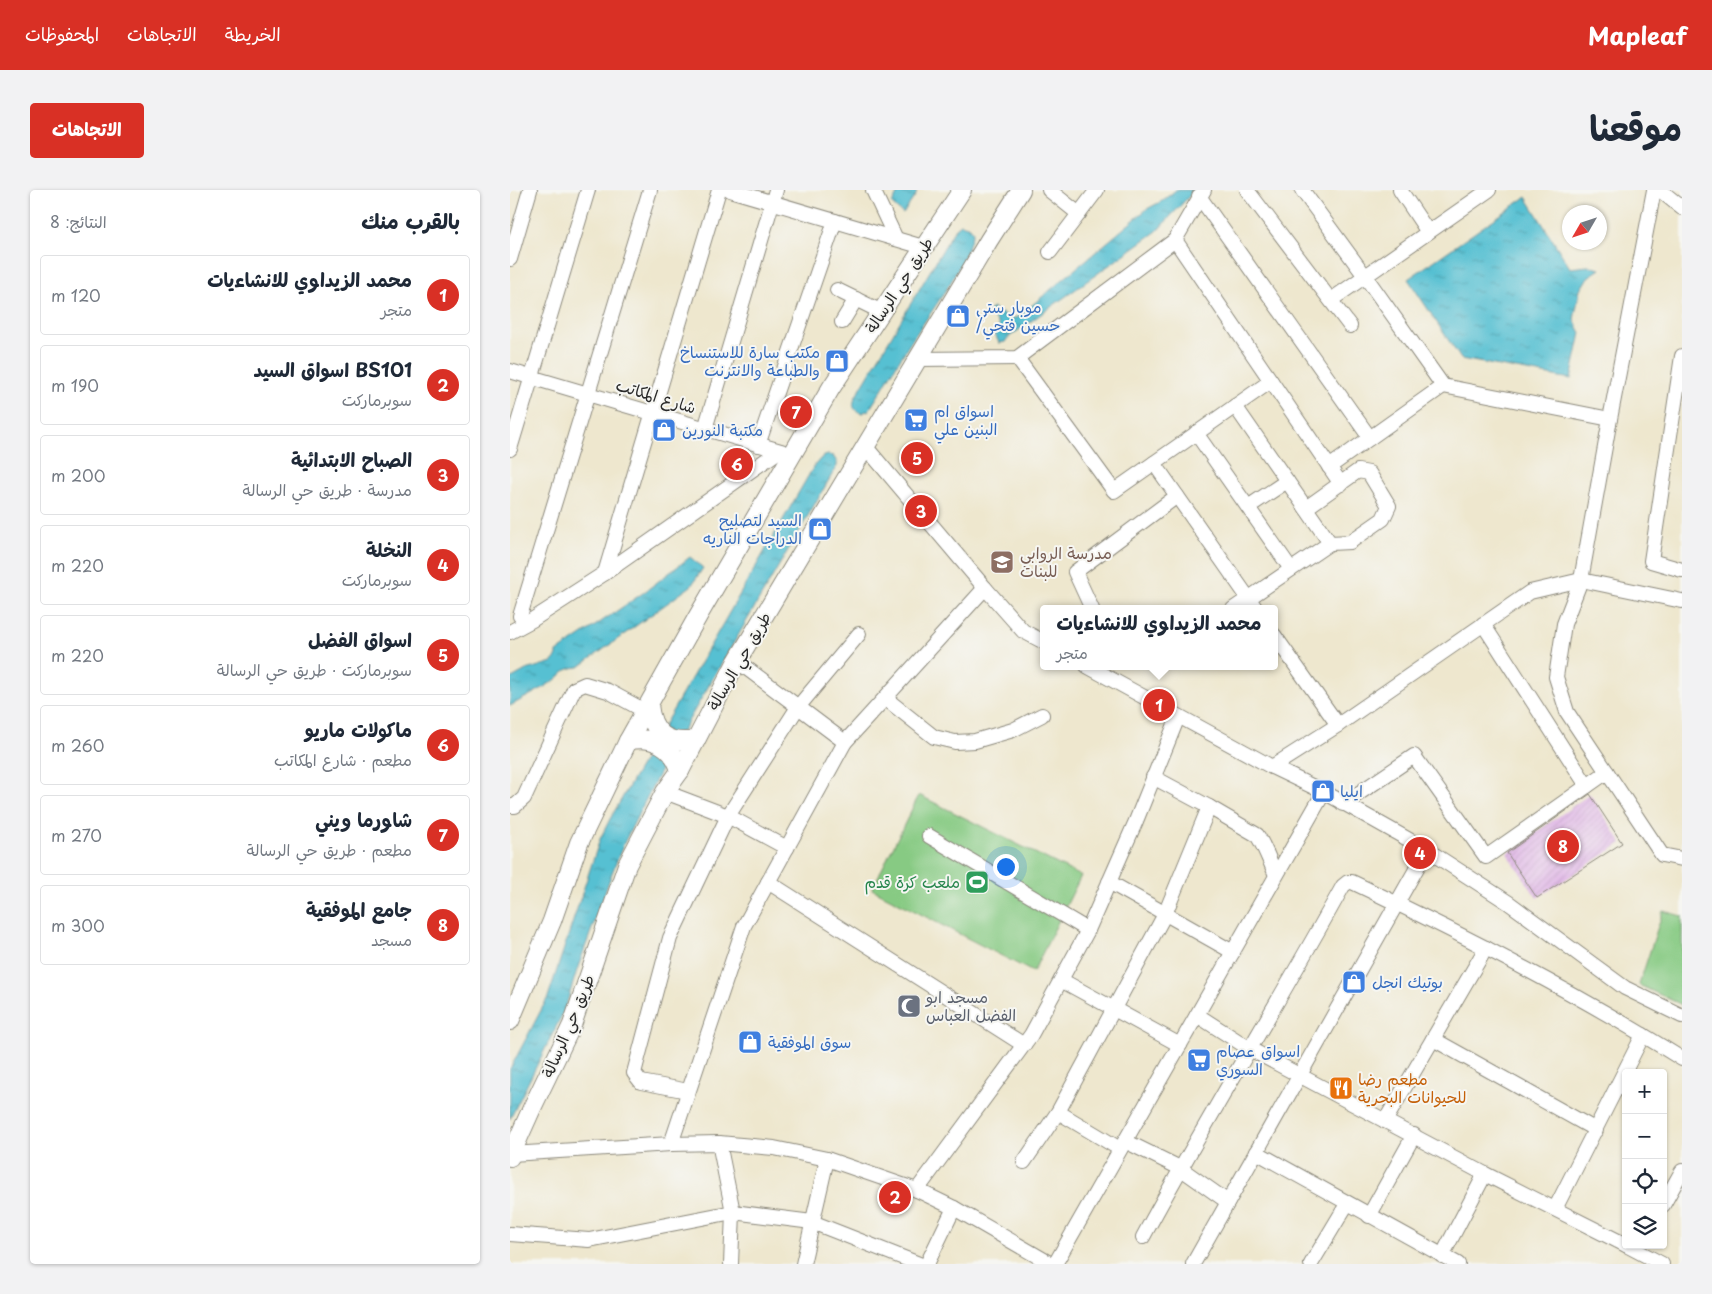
<!DOCTYPE html>
<html lang="ar">
<meta charset="utf-8">
<style>
body{margin:0;font-family:"Playpen Sans","Playpen Sans Arabic",sans-serif;background:#f2f2f3;color:#1f2937;direction:rtl}
.controls{position:absolute;right:15px;bottom:15px;display:grid;overflow:hidden;border-radius:5px;box-shadow:0 1px 4px #0004}
.controls button{width:45px;height:45px;display:grid;place-items:center;padding:0;border:0;border-bottom:1px solid #e0e1e3;background:#fff;color:#1f2937;font:25px sans-serif}
.compass{position:absolute;left:1052px;top:15px;width:45px;height:45px;border-radius:50%;background:#fff;box-shadow:0 1px 4px #0004;rotate:231deg}
.you{position:absolute;left:495px;top:676px;width:18px;height:18px;margin:-12px;border:4px solid #fff;border-radius:50%;background:#1a73e8;box-shadow:0 0 0 8px #1a73e833}
.badge{display:grid;place-items:center;width:32px;height:32px;border-radius:50%;background:#d93025;color:#fff;font-size:16px;font-weight:700}
.pin{position:absolute;translate:-50% -50%;border:2px solid #fff;box-shadow:0 1px 5px #0006}
.popup{position:absolute;left:530px;top:415px;width:238px;height:65px;box-sizing:border-box;display:grid;place-content:center;border-radius:5px;background:#fff;filter:drop-shadow(0 1px 4px #0005);font-size:16px;white-space:nowrap;color:#747a83}
.popup b{font-size:19px;color:#1f2937}
.popup::after{content:'';position:absolute;left:50%;top:100%;margin-left:-10px;border:10px solid transparent;border-top-color:#fff}
.list{margin:0;padding:0;list-style:none}
h2{display:flex;justify-content:space-between;align-items:center;height:65px;margin:0;padding:0 20px;font-size:21px}
h2 small{font-size:16px;font-weight:400;color:#747a83}
.list li{display:grid;grid-template-columns:32px 1fr auto;gap:15px;align-items:center;box-sizing:border-box;height:80px;margin:0 10px 10px;padding:0 10px;border:1px solid #e0e1e3;border-radius:5px}
.list b{display:block;font-size:19px;white-space:nowrap}
.list p{margin:0;font-size:16px;white-space:nowrap;color:#747a83}
.list em{font-size:16px;font-style:normal;color:#747a83}
.icon{flex:none;width:28px;height:28px;fill:none;stroke:currentColor;stroke-width:2;stroke-linecap:round;stroke-linejoin:round}
.map{position:relative;flex:none;width:1172px;height:1074px;overflow:hidden;direction:ltr;border-radius:5px}
header{display:flex;align-items:center;gap:30px;box-sizing:border-box;height:70px;padding:0 25px;background:#d93025;color:#fff}
header strong{font-size:24px}
nav{display:flex;gap:28px;margin-inline-start:auto;font-size:18px}
.intro{display:flex;align-items:center;justify-content:space-between;box-sizing:border-box;height:120px;padding:0 30px}
h1{margin:0;font-size:35px}
.button{padding:12px 22px;border-radius:5px;background:#d93025;color:#fff;font-size:18px;font-weight:700}
main{display:flex;gap:30px;padding:0 30px}
aside{flex:1;background:#fff;border-radius:5px;box-shadow:0 1px 4px #0004}
.map>svg:first-child{display:block}
.grass{fill:#87ca83;stroke:#597a57}
.water{fill:url(#water-ripples);stroke:#40767e}
.building{fill:url(#building-hatch)}
.lines{fill:none;stroke-linecap:round;stroke-linejoin:round}
.minor-casing{stroke:#8c897c;stroke-width:16}
.major-casing{stroke:#8c897c;stroke-width:20}
.minor{stroke:#fff;stroke-width:14}
.major{stroke:#fff;stroke-width:18}
.labels{text-anchor:middle;stroke-width:4;stroke-linejoin:round;paint-order:stroke}
.street-label{font-size:16px;fill:#2b2b2b;stroke:#f6f6f2}
.shop-label{font-size:16px;fill:#366cbe;stroke:#f6f6f2;text-anchor:start}
.education-label{font-size:16px;fill:#785e54;stroke:#f6f6f2;text-anchor:start}
.leisure-label{font-size:16px;fill:#27864d;stroke:#f6f6f2;text-anchor:end}
.worship-label{font-size:16px;fill:#5b616d;stroke:#f6f6f2;text-anchor:start}
.food-label{font-size:16px;fill:#c56008;stroke:#f6f6f2;text-anchor:start}
</style>
<header>
<strong>Mapleaf</strong>
<nav><a>الخريطة</a><a>الاتجاهات</a><a>المحفوظات</a></nav>
</header>
<div class="intro"><h1>موقعنا</h1><a class="button">الاتجاهات</a></div>
<main>
<div class="map">
<svg width="1172" height="1074" viewBox="0 0 1172 1074">
<defs>
<pattern id="water-ripples" width="26" height="14" patternUnits="userSpaceOnUse" patternTransform="scale(1.25)"><rect width="26" height="14" fill="#56c0d2"/><path d="M2 4q2-2 4 0t4 0M15 11q2-2 4 0t4 0" fill="none" stroke="#479cab"/></pattern>
<pattern id="building-hatch" width="6" height="6" patternUnits="userSpaceOnUse" patternTransform="scale(1.25)"><rect width="6" height="6" fill="#dcaae4"/><path d="M-1 1l2-2M0 6l6-6M5 7l2-2" fill="none" stroke="#bd92c4"/></pattern>
</defs>
<rect width="100%" height="100%" fill="#f6f6f2"/>
<filter id="ink" filterUnits="userSpaceOnUse"><feTurbulence type="fractalNoise" baseFrequency=".02" numOctaves="2"/><feDisplacementMap in="SourceGraphic" scale="10" xChannelSelector="R" yChannelSelector="G"/><feConvolveMatrix kernelMatrix="1 2 1 2 8 2 1 2 1" color-interpolation-filters="sRGB"/></filter>
<filter id="wash" filterUnits="userSpaceOnUse"><feTurbulence type="fractalNoise" baseFrequency=".0096" numOctaves="4" result="noise"/><feDisplacementMap in="SourceGraphic" scale="20" xChannelSelector="R" yChannelSelector="G"/><feGaussianBlur stdDeviation="1.12" result="paint"/><feColorMatrix in="noise" values="0 0 0 0 0 0 0 0 0 0 0 0 0 0 0 0 0 1.4 0 .05"/><feComposite in="paint" operator="in"/></filter>
<g filter="url(#wash)">
<rect width="100%" height="100%" fill="#eee7ce"/>
<g class="grass">
<polygon points="409,605 571,686 523,782 362,699"/>
<polygon points="1153,721 1172,726 1172,815 1129,795"/>
</g>
<g class="water">
<polygon points="389,0 404,0 407,3 393,24 382,14"/>
<polygon points="666,0 685,0 647,41 499,147 495,152 489,153 485,144 489,136 486,130 477,122 483,118 501,129 508,127 637,19 652,11"/>
<polygon points="1016,7 1060,78 1078,76 1090,79 1078,87 1070,100 1064,129 1071,143 1061,189 951,169 898,89"/>
<path d="M451,34L460,37L463,42C452,84 422,119 399,155C385,176 373,199 359,220L352,223C342,220 342,215 346,206L445,39Z"/>
<polygon points="318,265 323,266 327,272 327,276 159,564 127,627 114,653 102,683 67,780 55,819 0,929 0,879 38,807 90,649 100,629 304,276 312,267"/>
<path d="M180,367L193,378L181,396L69,477C52,478 54,485 42,492C29,501 14,508 0,516V489L16,480L42,472L47,466V462L133,403Z"/>
</g>
<g id="blocks">
<polygon class="building" points="1080,604 1112,653 1027,708 997,663"/>
</g>
</g>
<g filter="url(#ink)">
<use href="#blocks" fill-opacity="0" stroke="#8c897c" stroke-width="1"/>
<g class="lines">
<g class="minor-casing">
<g id="minor">
<polyline points="220,0 413,57"/>
<polyline points="363,0 386,49"/>
<polyline points="539,0 569,24"/>
<polyline points="737,0 840,136"/>
<polyline points="792,0 855,86 933,196 1100,229"/>
<polyline points="890,0 918,42"/>
<polyline points="1144,0 1100,229 1071,390 1054,434 1046,487 1057,522 1152,665 1172,669"/>
<polyline points="1150,0 1172,18"/>
<polyline points="689,6 860,248"/>
<polyline points="665,50 831,294"/>
<polyline points="540,62 587,0"/>
<polyline points="0,69 20,0"/>
<polyline points="327,100 372,122"/>
<polyline points="821,110 979,0"/>
<polyline points="332,132 346,109"/>
<polyline points="1172,166 1141,371 1172,380"/>
<polyline points="507,168 604,301 761,191"/>
<polyline points="409,169 507,168 665,50 694,0"/>
<polyline points="0,181 274,262"/>
<polyline points="725,216 820,353"/>
<polyline points="195,239 266,0"/>
<polyline points="686,243 781,379"/>
<polyline points="248,255 325,31"/>
<polyline points="355,256 475,398 513,441 534,452"/>
<polyline points="0,259 78,0"/>
<polyline points="644,273 746,419"/>
<polyline points="819,277 933,196"/>
<polyline points="738,317 777,291"/>
<polyline points="95,383 209,0"/>
<polyline points="582,419 565,382 667,306"/>
<polyline points="723,419 820,353 840,352 873,329 879,316 859,283 848,281 796,318"/>
<polyline points="10,426 140,0"/>
<polyline points="973,434 1077,596"/>
<polyline points="0,442 22,430 95,383 269,261"/>
<polyline points="764,445 828,535"/>
<polyline points="227,471 335,552"/>
<polyline points="577,476 762,577 814,602 917,660 999,713 1115,798 1172,826"/>
<polyline points="375,508 424,547 445,552 465,551 503,540 532,525"/>
<polyline points="762,577 828,535 1020,402 1071,390 1172,411"/>
<path d="M643,587L699,617L747,645C755,657 760,672 766,685"/>
<polyline points="155,602 218,626 277,658"/>
<polyline points="833,614 904,566 976,667 1097,582"/>
<polyline points="0,616 5,616 14,608 64,499 75,494 98,501 135,521"/>
<polyline points="419,646 578,740"/>
<polyline points="258,692 514,855"/>
<polyline points="599,692 723,762"/>
<polyline points="551,790 670,855"/>
<polyline points="687,825 740,859 975,984 1116,1055"/>
<polyline points="923,849 1086,940"/>
<polyline points="178,901 131,892 124,883 160,748 218,626 288,517 349,444"/>
<polyline points="548,922 610,959"/>
<polyline points="875,931 976,758"/>
<polyline points="615,951 670,978 718,1012"/>
<polyline points="209,953 223,1022 221,1074"/>
<polyline points="161,954 234,736 335,552 475,398"/>
<polyline points="746,962 948,1074"/>
<polyline points="1,964 161,954 209,953 264,958 317,969 407,1000 444,1018 541,1074"/>
<polyline points="514,972 548,922 655,724 699,617"/>
<polyline points="407,1000 521,845 578,740 626,631 668,527"/>
<polyline points="1153,1015 1172,981"/>
<polyline points="1045,1019 1133,845"/>
<polyline points="859,1026 904,945"/>
<polyline points="0,1044 79,1050 223,1022 302,1032 409,1074"/>
<path d="M633,1047C697,928 768,814 833,696L838,692H842C954,745 1067,803 1172,869"/>
<polyline points="1116,1055 1152,1074"/>
<polyline points="932,1066 975,984"/>
<polyline points="293,1074 317,969"/>
<polyline points="417,1074 444,1018"/>
<polyline points="545,1074 814,602"/>
<polyline points="683,1074 917,660"/>
<polyline points="801,1074 837,1014"/>
</g>
</g>
<g class="major-casing">
<g id="major">
<path d="M139,515C142,543 157,555 185,550"/>
<path d="M118,551C142,545 164,556 170,581"/>
<polyline points="0,831 42,731 69,653 118,551 188,426 321,198 452,0"/>
<polyline points="0,967 22,918 62,835 117,675 155,602 170,581 227,471 479,50 511,0"/>
</g>
</g>
<use href="#minor" class="minor"/>
<use href="#major" class="major"/>
</g>
</g>
<defs>
<g id="shop-square" transform="scale(1.25)"><rect x="-9" y="-9" width="18" height="18" rx="4" fill="#3f7fe0" stroke="#f6f6f2"/><path d="M-5-2.5h2.3a2.7 3.5 0 0 1 5.4 0H5L5.5 6h-11ZM-1.5-2.5h3a1.5 2.3 0 0 0-3 0Z" fill="#fff"/></g>
<g id="supermarket-square" transform="scale(1.25)"><rect x="-9" y="-9" width="18" height="18" rx="4" fill="#3f7fe0" stroke="#f6f6f2"/><path d="M-6-5.5h2.5l.6 2H6L4.5 2H-2.5L-4.4-4H-6ZM-1.5 3.2a1.3 1.3 0 1 0 .1 0ZM3 3.2a1.3 1.3 0 1 0 .1 0Z" fill="#fff"/></g>
<g id="school-square" transform="scale(1.25)"><rect x="-9" y="-9" width="18" height="18" rx="4" fill="#8d6e63" stroke="#f6f6f2"/><path d="M0-5L7-2L0 1L-7-2ZM-4 1L0 2.5L4 1V4Q0 6-4 4Z" fill="#fff"/></g>
<g id="stadium-square" transform="scale(1.25)"><rect x="-9" y="-9" width="18" height="18" rx="4" fill="#2e9e5b" stroke="#f6f6f2"/><path d="M0-5a6.5 5 0 1 0 0 10a6.5 5 0 1 0 0-10ZM-3.5-1.8h7v3.6h-7Z" fill="#fff"/></g>
<g id="mosque-square" transform="scale(1.25)"><rect x="-9" y="-9" width="18" height="18" rx="4" fill="#6b7280" stroke="#f6f6f2"/><path d="M3.5-4.9A6 6 0 1 0 3.5 4.9A5 5 0 1 1 3.5-4.9Z" fill="#fff"/></g>
<g id="restaurant-square" transform="scale(1.25)"><rect x="-9" y="-9" width="18" height="18" rx="4" fill="#e8710a" stroke="#f6f6f2"/><path d="M-5-6h1v4h1v-4h1v4h1v-4h1v5L-1.5 .5V6h-2V.5L-5-1ZM5-6V6H3V1.5H1.5Q1.5-4 5-6Z" fill="#fff"/></g>
</defs>
<g fill-rule="evenodd">
<use href="#shop-square" x="448" y="126"/>
<use href="#shop-square" x="327" y="171"/>
<use href="#supermarket-square" x="406" y="230"/>
<use href="#shop-square" x="154" y="240"/>
<use href="#shop-square" x="310" y="339"/>
<use href="#school-square" x="492" y="372"/>
<use href="#shop-square" x="813" y="601"/>
<use href="#stadium-square" x="467" y="692"/>
<use href="#shop-square" x="844" y="792"/>
<use href="#mosque-square" x="399" y="816"/>
<use href="#shop-square" x="240" y="852"/>
<use href="#supermarket-square" x="689" y="870"/>
<use href="#restaurant-square" x="831" y="898"/>
</g>
<g class="labels">
<g class="street-label">
<text transform="translate(389 95) rotate(-57)" y="6">طريق حي الرسالة</text>
<text transform="translate(146 206) rotate(17)" y="6">شارع المكاتب</text>
<text transform="translate(229 471) rotate(-60)" y="6">طريق حي الرسالة</text>
<text transform="translate(58 836) rotate(-67)" y="6">طريق حي الرسالة</text>
</g>
<g class="shop-label">
<text x="466" y="123">موبار ستي<tspan x="466" dy="18">/حسين فتحي</tspan></text>
<text x="310" y="168" text-anchor="end">مكتب سارة للاستنساخ<tspan x="310" dy="18">والطباعة والانترنت</tspan></text>
<text x="424" y="227">اسواق ام<tspan x="424" dy="18">البنين علي</tspan></text>
<text x="172" y="246">مكتبة النورين</text>
<text x="292" y="336" text-anchor="end">السيد لتصليح<tspan x="292" dy="18">الدراجات الناريه</tspan></text>
<text x="830" y="607">ايليا</text>
<text x="862" y="798">بوتيك انجل</text>
<text x="258" y="858">سوق الموفقية</text>
<text x="706" y="867">اسواق عصام<tspan x="706" dy="18">السوري</tspan></text>
</g>
<g class="education-label">
<text x="510" y="369">مدرسة الروابي<tspan x="510" dy="18">للبنات</tspan></text>
</g>
<g class="leisure-label">
<text x="450" y="698">ملعب كرة قدم</text>
</g>
<g class="worship-label">
<text x="416" y="813">مسجد ابو<tspan x="416" dy="18">الفضل العباس</tspan></text>
</g>
<g class="food-label">
<text x="848" y="895">مطعم رضا<tspan x="848" dy="18">للحيوانات البحرية</tspan></text>
</g>
</g>
</svg>
<div class="controls">
<button>+</button>
<button>−</button>
<button><svg class="icon" aria-label="locate" viewBox="0 0 24 24"><circle cx="12" cy="12" r="6"/><path d="M12 2v4M12 18v4M2 12h4M18 12h4"/></svg></button>
<button><svg class="icon" aria-label="layers" viewBox="0 0 24 24"><path d="M12 4l9 5-9 5-9-5zM3 14l9 5 9-5"/></svg></button>
</div>
<svg class="compass" viewBox="-18 -18 36 36"><path d="M0-13l5 13h-10z" fill="#e53935"/><path d="M0 13l5-13h-10z" fill="#747a83"/></svg>
<div class="you"></div>
<div class="pin badge" style="left:649px;top:515px">1</div>
<div class="popup"><b>محمد الزيداوي للانشاءيات</b>متجر</div>
<div class="pin badge" style="left:385px;top:1007px">2</div>
<div class="pin badge" style="left:411px;top:321px">3</div>
<div class="pin badge" style="left:910px;top:663px">4</div>
<div class="pin badge" style="left:407px;top:268px">5</div>
<div class="pin badge" style="left:227px;top:274px">6</div>
<div class="pin badge" style="left:286px;top:222px">7</div>
<div class="pin badge" style="left:1053px;top:656px">8</div>
</div>
<aside>
<h2>بالقرب منك<small>النتائج: 8</small></h2>
<ul class="list">
<li><span class="badge">1</span><div><b>محمد الزيداوي للانشاءيات</b><p>متجر</p></div><em>120 m</em></li>
<li><span class="badge">2</span><div><b>BS101 اسواق السيد</b><p>سوبرماركت</p></div><em>190 m</em></li>
<li><span class="badge">3</span><div><b>الصباح الابتدائية</b><p>مدرسة · طريق حي الرسالة</p></div><em>200 m</em></li>
<li><span class="badge">4</span><div><b>النخلة</b><p>سوبرماركت</p></div><em>220 m</em></li>
<li><span class="badge">5</span><div><b>اسواق الفضل</b><p>سوبرماركت · طريق حي الرسالة</p></div><em>220 m</em></li>
<li><span class="badge">6</span><div><b>ماكولات ماريو</b><p>مطعم · شارع المكاتب</p></div><em>260 m</em></li>
<li><span class="badge">7</span><div><b>شاورما ويني</b><p>مطعم · طريق حي الرسالة</p></div><em>270 m</em></li>
<li><span class="badge">8</span><div><b>جامع الموفقية</b><p>مسجد</p></div><em>300 m</em></li>
</ul>
</aside>
</main>
